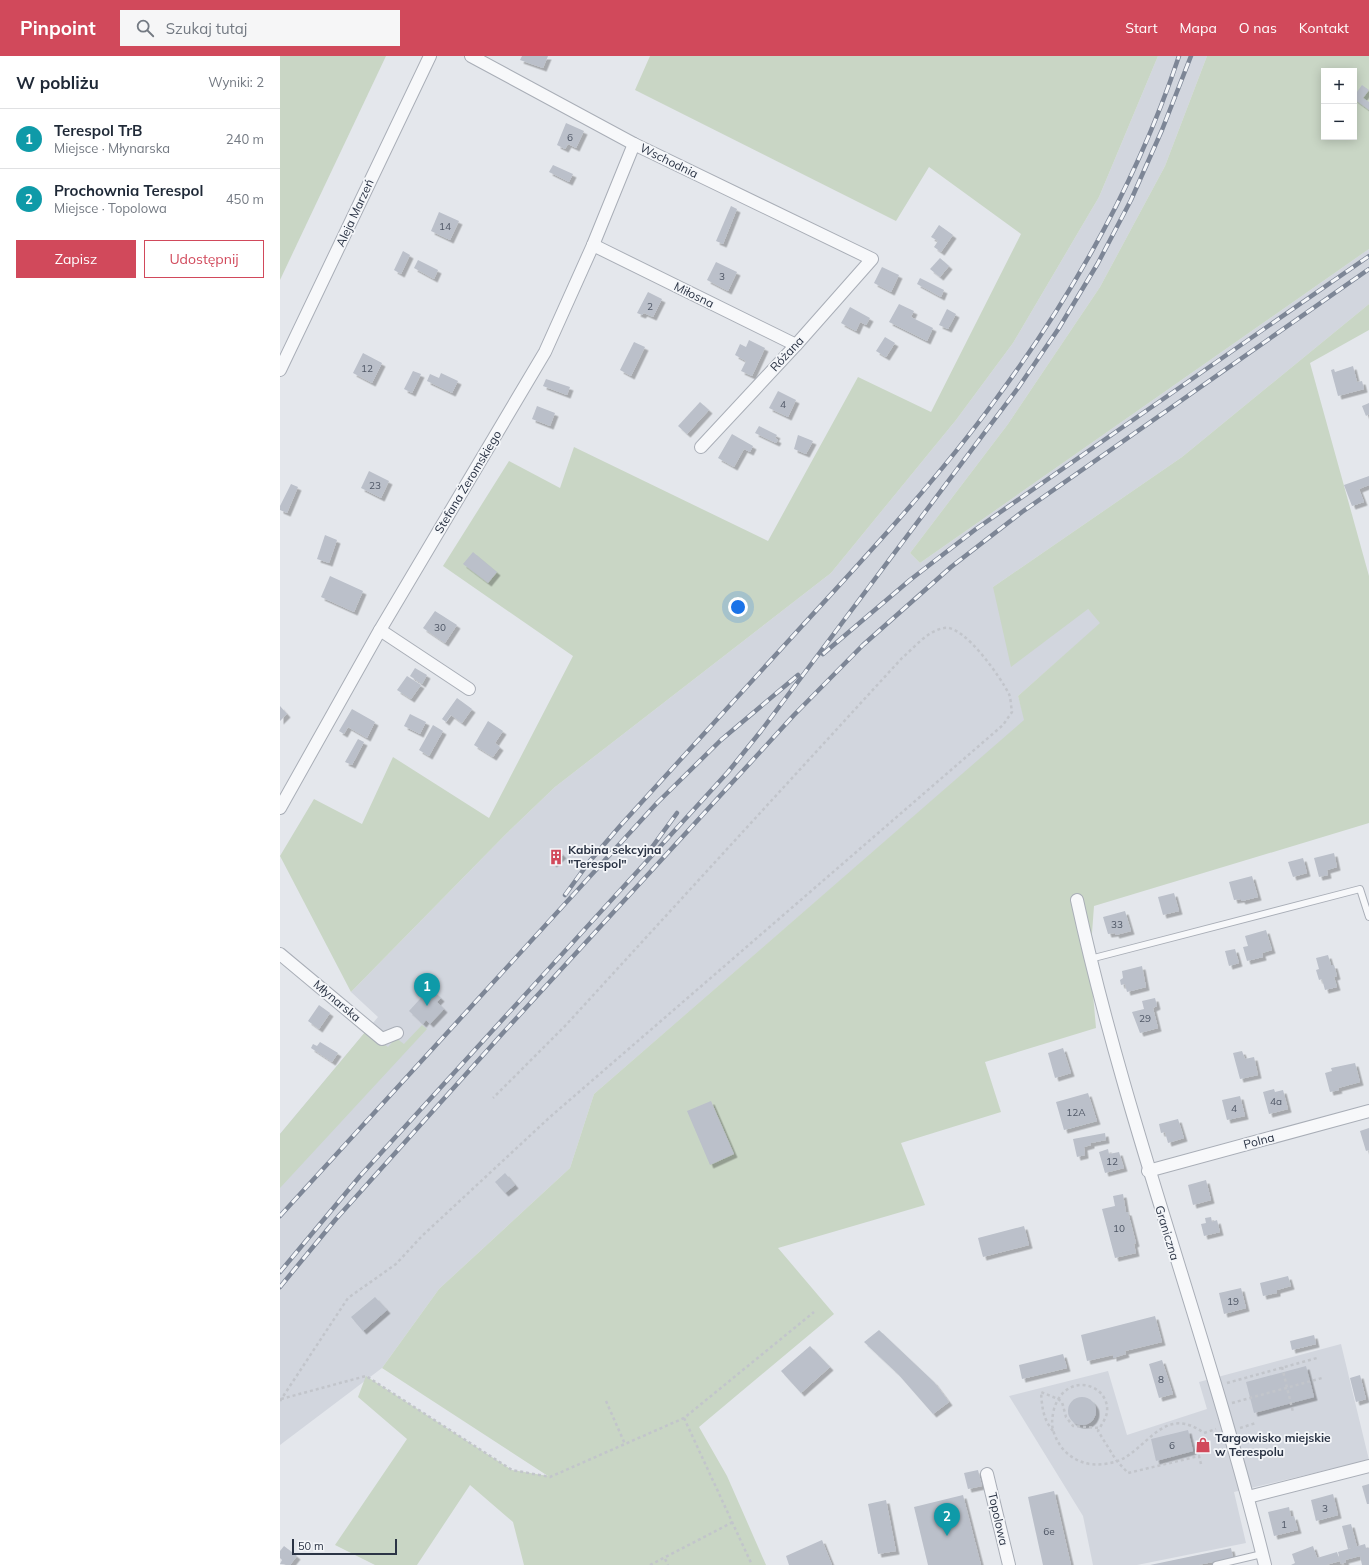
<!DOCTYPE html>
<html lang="pl">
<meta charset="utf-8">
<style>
body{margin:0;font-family:Mulish,sans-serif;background:#f6f6f7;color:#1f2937}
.controls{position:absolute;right:12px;top:12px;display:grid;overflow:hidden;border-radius:0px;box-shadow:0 2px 10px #0003}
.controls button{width:36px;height:36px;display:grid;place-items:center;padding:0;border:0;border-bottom:1px solid #e0e1e3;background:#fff;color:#1f2937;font:20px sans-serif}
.scale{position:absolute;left:12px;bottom:10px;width:105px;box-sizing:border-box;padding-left:4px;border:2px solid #2b3445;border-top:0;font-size:11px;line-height:14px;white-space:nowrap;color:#2b3445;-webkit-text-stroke:3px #f4f6f9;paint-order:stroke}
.you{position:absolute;left:458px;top:551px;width:14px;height:14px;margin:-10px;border:3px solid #fff;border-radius:50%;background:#1a73e8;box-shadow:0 0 0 6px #1a73e833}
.badge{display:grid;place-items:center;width:26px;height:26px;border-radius:50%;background:#d1495b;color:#fff;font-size:13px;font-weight:700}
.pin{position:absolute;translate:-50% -33px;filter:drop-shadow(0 1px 2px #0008)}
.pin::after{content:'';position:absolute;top:21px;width:14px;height:12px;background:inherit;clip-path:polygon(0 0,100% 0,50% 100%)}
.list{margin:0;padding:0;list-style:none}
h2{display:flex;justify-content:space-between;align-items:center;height:52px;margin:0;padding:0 16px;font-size:17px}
h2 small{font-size:13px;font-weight:400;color:#747a83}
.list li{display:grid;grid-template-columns:26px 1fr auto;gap:12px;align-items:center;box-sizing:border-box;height:60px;padding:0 16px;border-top:1px solid #e0e1e3}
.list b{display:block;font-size:15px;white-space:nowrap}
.list p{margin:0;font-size:13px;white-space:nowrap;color:#747a83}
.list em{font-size:13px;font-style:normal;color:#747a83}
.actions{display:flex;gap:8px;padding:12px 16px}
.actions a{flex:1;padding:9px 0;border:1px solid #d1495b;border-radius:0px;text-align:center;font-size:14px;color:#d1495b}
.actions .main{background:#d1495b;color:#fff}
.icon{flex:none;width:22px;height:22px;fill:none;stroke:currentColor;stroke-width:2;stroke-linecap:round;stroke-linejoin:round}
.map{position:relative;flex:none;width:1089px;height:1509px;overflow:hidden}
header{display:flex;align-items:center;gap:24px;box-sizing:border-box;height:56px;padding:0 20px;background:#d1495b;color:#fff}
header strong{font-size:19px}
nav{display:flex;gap:22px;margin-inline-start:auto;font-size:14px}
.search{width:280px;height:36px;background:#f6f6f7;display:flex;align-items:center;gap:10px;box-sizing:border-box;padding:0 14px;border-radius:0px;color:#747a83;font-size:15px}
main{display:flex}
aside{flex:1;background:#fff}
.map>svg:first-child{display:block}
.built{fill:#d2d6de}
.green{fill:#c9d6c5;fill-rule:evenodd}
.building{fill:#bbc0ca;filter:url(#shadow)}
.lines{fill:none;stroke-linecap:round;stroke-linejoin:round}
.lane-casing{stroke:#a9aeb7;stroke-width:8}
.street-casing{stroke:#a9aeb7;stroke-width:14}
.path{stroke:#c2c5cb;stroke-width:2.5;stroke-dasharray:3 3;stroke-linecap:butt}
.lane{stroke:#f7f8fa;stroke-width:6}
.street{stroke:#f7f8fa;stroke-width:12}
.rail-casing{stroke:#7d8696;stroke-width:4.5}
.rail{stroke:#f4f6f9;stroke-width:3;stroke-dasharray:9;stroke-linecap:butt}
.labels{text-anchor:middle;stroke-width:3.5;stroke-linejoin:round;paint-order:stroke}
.number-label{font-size:10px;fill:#4f5766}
.street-label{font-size:12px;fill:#2b3445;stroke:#f4f6f9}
.poi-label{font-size:12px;font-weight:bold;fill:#2b3445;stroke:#f4f6f9;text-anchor:start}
</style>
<header>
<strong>Pinpoint</strong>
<div class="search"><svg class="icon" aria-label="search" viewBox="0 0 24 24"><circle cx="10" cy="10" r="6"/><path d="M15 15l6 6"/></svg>Szukaj tutaj</div>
<nav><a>Start</a><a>Mapa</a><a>O nas</a><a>Kontakt</a></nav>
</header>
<main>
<aside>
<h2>W pobliżu<small>Wyniki: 2</small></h2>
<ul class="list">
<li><span class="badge" style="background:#0f9aa8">1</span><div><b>Terespol TrB</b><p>Miejsce · Młynarska</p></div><em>240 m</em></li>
<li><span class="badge" style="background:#0f9aa8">2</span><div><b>Prochownia Terespol</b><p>Miejsce · Topolowa</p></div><em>450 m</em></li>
</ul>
<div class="actions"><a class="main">Zapisz</a><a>Udostępnij</a></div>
</aside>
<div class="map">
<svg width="1089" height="1509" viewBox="0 0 1089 1509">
<defs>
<filter id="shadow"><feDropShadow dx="3.5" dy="3.5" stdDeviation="0" flood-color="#0004"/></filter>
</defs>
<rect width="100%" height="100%" fill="#e4e7ec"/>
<g class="built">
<polygon points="878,0 927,0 885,110 820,231 728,368 630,497 640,507 1089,193 1089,248 902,401 713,531 808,553 821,567 738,640 745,664 314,1038 290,1112 159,1233 102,1312 0,1389 0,1078 98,961 71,936 226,778 275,731 551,517 676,364 733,287 819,141"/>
<polygon points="1061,1288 1089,1404 954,1436 966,1487 857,1509 813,1509 803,1460 729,1340 828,1315 847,1379 927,1353 919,1326"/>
</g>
<g class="green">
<polygon points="0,0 106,0 0,224"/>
<polygon points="370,0 878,0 819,141 733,287 676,364 551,517 275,731 226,778 71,936 0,800 34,743 82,768 113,701 209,762 293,600 163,510 229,405 280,432 294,391 488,485 578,321 651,356 741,178 649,111 616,165 355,34"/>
<path d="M927,0H1089V193L640,507L630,497L728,368L820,231L885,110ZM1044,15H1074V81H1044Z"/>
<polygon points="1089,248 1089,274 1030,307 1089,520 1089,767 814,850 810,904 816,972 705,1006 721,1056 621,1087 645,1149 498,1192 554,1258 419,1371 447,1420 486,1509 244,1509 233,1466 190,1429 137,1509 95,1509 55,1489 127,1383 78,1341 86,1320 232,1414 268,1420 102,1312 159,1233 290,1112 314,1038 744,664 738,640 820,567 808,553 731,611 713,531 902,401"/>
<polygon points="142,969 147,973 0,1132 0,1078 86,975 108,991 116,982 124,988"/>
</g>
<g class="building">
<polygon points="242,0 268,0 263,12 240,4"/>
<polygon points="1082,29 1089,34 1083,42 1089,46 1089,54 1074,43 1074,40"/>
<polygon points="286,67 304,75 296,92 288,88 285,93 277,89"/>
<polygon points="273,109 293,118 289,126 269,116"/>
<polygon points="451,150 457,153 443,188 436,185"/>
<polygon points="159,156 179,165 170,184 151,175"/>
<polygon points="659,169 673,179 661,196 654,191 658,185 651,181"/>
<polygon points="123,195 130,199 121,218 114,214"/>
<polygon points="660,202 669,210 660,221 650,213"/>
<polygon points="138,204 158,214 154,223 134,212"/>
<polygon points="436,206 457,216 448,235 427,224"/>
<polygon points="602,211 619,219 611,236 594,227"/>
<polygon points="640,222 664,234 661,241 637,228"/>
<polygon points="368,236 382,243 373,261 364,257 362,259 357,257"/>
<polygon points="619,248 634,255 631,261 653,272 647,285 609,266"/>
<polygon points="570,251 590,262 586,269 580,266 576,275 561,267"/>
<polygon points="667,253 676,258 668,273 659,269"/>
<polygon points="605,281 615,287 606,301 596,295"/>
<polygon points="469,284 485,292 472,320 461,315 466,305 455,299 460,288 466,291"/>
<polygon points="354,286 365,291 351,320 340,314"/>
<polygon points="83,297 102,307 92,327 73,317"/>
<polygon points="1073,310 1077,326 1082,325 1084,333 1058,340 1051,314 1054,313 1055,316"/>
<polygon points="133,315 141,318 132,337 124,333"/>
<polygon points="161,317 178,325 172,337 147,325 150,318 159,322"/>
<polygon points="266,323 290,331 287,339 263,330"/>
<polygon points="498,335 516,344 508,361 489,352"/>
<polygon points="420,346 429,354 407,378 398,370"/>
<polygon points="1089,347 1089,358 1086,360 1082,350"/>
<polygon points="257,350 275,357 270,370 252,363"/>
<polygon points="479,370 497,379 495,382 498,384 496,387 475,377"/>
<polygon points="452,378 473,390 470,396 464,393 454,411 438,402"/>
<polygon points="518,379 533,385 526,398 514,393"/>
<polygon points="89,415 109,425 101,442 81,432"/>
<polygon points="1089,420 1089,429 1079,433 1084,446 1072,450 1064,429"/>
<polygon points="11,428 18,431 7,457 0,454 0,450"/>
<polygon points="45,479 57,484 49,507 37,503"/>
<polygon points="193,496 217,516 208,527 183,508"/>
<polygon points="50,520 83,535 74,556 41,541"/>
<polygon points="155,555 177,569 165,587 143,572"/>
<polygon points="135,612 147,619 142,628 130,620"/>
<polygon points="127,620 141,629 131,643 117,634"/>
<polygon points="177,642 192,653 182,667 171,659 166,666 162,663"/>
<polygon points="0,650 7,658 0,665"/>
<polygon points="72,653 95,666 87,682 68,671 64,678 59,675"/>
<polygon points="130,658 146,666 140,678 124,670"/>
<polygon points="208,665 223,675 215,687 220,691 213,701 194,689"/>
<polygon points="153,669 163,675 149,700 139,694"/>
<polygon points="78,683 84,686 72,709 65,706"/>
<polygon points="279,795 283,799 273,808 270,803"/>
<polygon points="1054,797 1057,811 1047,814 1048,819 1039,821 1034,802"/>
<polygon points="1023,802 1027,817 1013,821 1008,806"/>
<polygon points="972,820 978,841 962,845 961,843 954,844 949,826"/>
<polygon points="894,837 899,855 883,859 878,841"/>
<polygon points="845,855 851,875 836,879 835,877 828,878 823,861"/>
<polygon points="986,874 992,894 982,897 983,901 967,905 963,891 968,890 965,880"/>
<polygon points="955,893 959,907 949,910 945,895"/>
<polygon points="1048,899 1051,909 1054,909 1057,920 1054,921 1057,931 1045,934 1042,923 1039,924 1036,914 1039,913 1036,902"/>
<polygon points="862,910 866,931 847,936 845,928 841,929 840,924 843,922 842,915"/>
<polygon points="150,932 161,942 157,946 164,953 150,968 146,964 143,968 129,955"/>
<polygon points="875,942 877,950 873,952 878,972 860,977 852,956 864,953 862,945"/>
<polygon points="39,949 50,957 39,973 28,965"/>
<polygon points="40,986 58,997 52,1006 31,992 33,988 37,990"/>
<polygon points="783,992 791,1017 775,1022 768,997"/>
<polygon points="962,995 965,1003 974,1001 978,1019 960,1023 953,997"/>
<polygon points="1075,1007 1080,1026 1058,1032 1059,1034 1050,1036 1045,1017 1052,1015 1051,1012"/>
<polygon points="994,1033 995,1036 1003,1034 1008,1053 989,1058 983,1036"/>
<polygon points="808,1037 817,1065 784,1074 776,1046"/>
<polygon points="960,1040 965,1060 947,1064 942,1044"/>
<polygon points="431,1045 454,1098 430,1109 407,1055"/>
<polygon points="898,1063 904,1082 888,1087 885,1076 881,1077 879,1068"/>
<polygon points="1089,1072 1089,1094 1086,1095 1080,1075"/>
<polygon points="825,1077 826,1084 811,1087 811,1089 804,1091 805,1099 797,1101 793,1083"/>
<polygon points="828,1093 829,1098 839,1096 844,1112 825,1117 819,1096"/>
<polygon points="225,1117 235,1129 225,1137 215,1126"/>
<polygon points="926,1124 931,1144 913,1149 908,1129"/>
<polygon points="843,1138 846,1156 848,1156 856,1187 854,1188 856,1197 835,1202 822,1153 835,1150 833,1140"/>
<polygon points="931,1161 932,1166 937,1164 940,1176 924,1180 921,1168 926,1167 925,1162"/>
<polygon points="744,1170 749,1189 703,1201 698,1182"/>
<polygon points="1008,1220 1011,1230 997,1234 997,1237 983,1240 980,1227"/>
<polygon points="961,1232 966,1252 944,1258 939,1237"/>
<polygon points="95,1241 107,1254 83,1275 71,1261"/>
<polygon points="875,1260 882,1286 845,1295 846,1298 833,1302 833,1299 807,1305 801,1279"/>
<polygon points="599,1274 654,1326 669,1346 653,1358 618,1318 584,1286"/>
<polygon points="1034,1279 1036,1288 1012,1294 1010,1285"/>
<polygon points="530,1290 550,1311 521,1337 501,1315"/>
<polygon points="783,1298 787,1312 742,1323 739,1309"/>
<polygon points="882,1304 893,1338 879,1342 869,1308"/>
<polygon points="1026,1310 1034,1341 974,1357 966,1326"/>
<polygon points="1080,1319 1086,1343 1076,1346 1070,1322"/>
<circle cx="802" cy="1355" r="14"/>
<polygon points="908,1374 913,1395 876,1405 871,1383"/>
<polygon points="698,1414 702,1430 688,1433 684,1417"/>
<polygon points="1089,1428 1089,1448 1087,1448 1082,1430"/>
<polygon points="774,1435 791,1509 763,1509 748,1441"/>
<polygon points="1053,1438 1058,1459 1036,1465 1031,1444"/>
<polygon points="683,1439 701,1509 648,1509 634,1451"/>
<polygon points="606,1444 616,1495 598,1498 588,1448"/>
<polygon points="1009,1451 1011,1461 1014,1460 1018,1474 994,1480 988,1456"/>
<polygon points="1071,1468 1077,1491 1068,1493 1062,1470"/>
<polygon points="542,1484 552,1509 509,1509 506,1500"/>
<polygon points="1085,1488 1086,1492 1089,1492 1089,1509 1082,1509 1080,1500 1065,1504 1066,1506 1061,1508 1058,1496"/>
<polygon points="4,1490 17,1500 10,1509 0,1508 2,1504 0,1502 0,1495"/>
<polygon points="1033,1490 1037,1502 1057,1496 1060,1505 1046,1509 1011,1509 1015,1507 1012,1498"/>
<polygon points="951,1492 953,1502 918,1509 870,1509"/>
</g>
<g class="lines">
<g class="lane-casing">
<g id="lane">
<polyline points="810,903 1080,833 1089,861"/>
<polyline points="936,1509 982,1498"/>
</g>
</g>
<g class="street-casing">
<g id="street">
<polyline points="191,0 354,88 592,203 516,289 421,391"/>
<polyline points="313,189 516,289"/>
<polyline points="0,314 150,0"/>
<polyline points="100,574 189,633"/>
<polyline points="0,752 100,574 265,296 313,189 354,88"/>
<path d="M797,844C846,1069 930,1285 985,1509"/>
<polyline points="0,898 102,983 117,977"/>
<polyline points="868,1115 1089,1055"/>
<polyline points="707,1418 729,1509"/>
<polyline points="968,1441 1089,1410"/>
</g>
</g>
<g class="path">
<polyline points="1002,1311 1013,1356"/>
<polyline points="947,1327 1037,1302"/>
<polyline points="1,1343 86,1320 232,1414 270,1421 404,1362 534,1256"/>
<path d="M0,1345L68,1242L116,1208L142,1180L270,1061L723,669L732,656C731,651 731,643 729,638C721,622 684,568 664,572C647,575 635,591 622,602L285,970L213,1042"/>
<polyline points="326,1345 345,1388"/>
<polyline points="952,1347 1042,1322"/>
<polyline points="404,1362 472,1509"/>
<polyline points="960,1372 976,1367"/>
<path d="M773,1375C763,1363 762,1351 761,1336L778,1343L782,1346L786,1361L793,1370L820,1372"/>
<path d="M921,1408L919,1400L848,1417L836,1404L818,1375C821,1369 826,1363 827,1356C830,1328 786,1314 774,1353C772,1362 771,1369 774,1377C779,1391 788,1401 802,1406C815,1411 835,1408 846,1401C872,1384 888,1351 924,1377L936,1373"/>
<polyline points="385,1503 388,1509"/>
<polyline points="370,1509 453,1466"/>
</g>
<use href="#lane" class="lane"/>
<use href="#street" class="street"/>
<g class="rail-casing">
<g id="rail">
<polyline points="543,598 630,524 696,473 1089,200"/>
<polyline points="367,798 397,757"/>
<path d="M285,839L309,806L340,770C401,703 461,637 522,570C589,497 657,424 716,343C793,239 858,123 899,0"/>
<polyline points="0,1160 377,747 441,684 518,619"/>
<polyline points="0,1216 80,1120 448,716 481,675 738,332 779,272 818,207 851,144 882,74 911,0"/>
<polyline points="0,1231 56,1163 222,978 514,659 583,589 671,511 742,456 1089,213"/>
</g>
</g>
<use href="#rail" class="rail"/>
</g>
<defs>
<g id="building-bare" transform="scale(1.2)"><path d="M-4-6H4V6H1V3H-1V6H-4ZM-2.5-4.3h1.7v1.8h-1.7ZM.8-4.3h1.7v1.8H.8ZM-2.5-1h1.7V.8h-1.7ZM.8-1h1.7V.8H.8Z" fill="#d1495b" stroke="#f4f6f9" stroke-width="2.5" paint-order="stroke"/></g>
<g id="shop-bare" transform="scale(1.2)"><path d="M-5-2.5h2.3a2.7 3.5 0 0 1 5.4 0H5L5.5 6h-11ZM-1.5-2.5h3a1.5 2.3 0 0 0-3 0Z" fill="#d1495b" stroke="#f4f6f9" stroke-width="2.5" paint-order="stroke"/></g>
</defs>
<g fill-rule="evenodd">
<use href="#building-bare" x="276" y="801"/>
<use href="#shop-bare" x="923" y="1389"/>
</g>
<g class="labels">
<g class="number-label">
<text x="290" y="85">6</text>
<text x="165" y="174">14</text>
<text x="442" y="224">3</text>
<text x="370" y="254">2</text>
<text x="87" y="316">12</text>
<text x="503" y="352">4</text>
<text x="95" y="433">23</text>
<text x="160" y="575">30</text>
<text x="837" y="872">33</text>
<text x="865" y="966">29</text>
<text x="996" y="1049">4a</text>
<text x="954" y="1056">4</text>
<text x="796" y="1060">12A</text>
<text x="832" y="1109">12</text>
<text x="839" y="1176">10</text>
<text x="953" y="1249">19</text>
<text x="881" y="1327">8</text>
<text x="892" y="1393">6</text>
<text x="1045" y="1456">3</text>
<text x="1004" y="1472">1</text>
<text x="769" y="1479">6e</text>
</g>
<g class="street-label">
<text transform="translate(389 105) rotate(26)" y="4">Wschodnia</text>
<text transform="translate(75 157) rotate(-65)" y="4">Aleja Marzeń</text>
<text transform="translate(414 239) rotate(26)" y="4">Miłosna</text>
<text transform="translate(507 298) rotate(-47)" y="4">Różana</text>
<text transform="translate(188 426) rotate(-59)" y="4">Stefana Żeromskiego</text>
<text transform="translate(57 945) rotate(40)" y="4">Młynarska</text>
<text transform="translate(979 1085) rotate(-15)" y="4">Polna</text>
<text transform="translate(887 1177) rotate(73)" y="4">Graniczna</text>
<text transform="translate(718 1463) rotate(77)" y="4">Topolowa</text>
</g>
<g class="poi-label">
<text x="288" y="798">Kabina sekcyjna<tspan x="288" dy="14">"Terespol"</tspan></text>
<text x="935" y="1386">Targowisko miejskie<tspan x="935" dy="14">w Terespolu</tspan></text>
</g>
</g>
</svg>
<div class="controls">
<button>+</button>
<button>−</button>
</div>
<div class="scale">50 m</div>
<div class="you"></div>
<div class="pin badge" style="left:147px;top:950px;background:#0f9aa8">1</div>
<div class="pin badge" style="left:667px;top:1480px;background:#0f9aa8">2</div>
</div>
</main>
